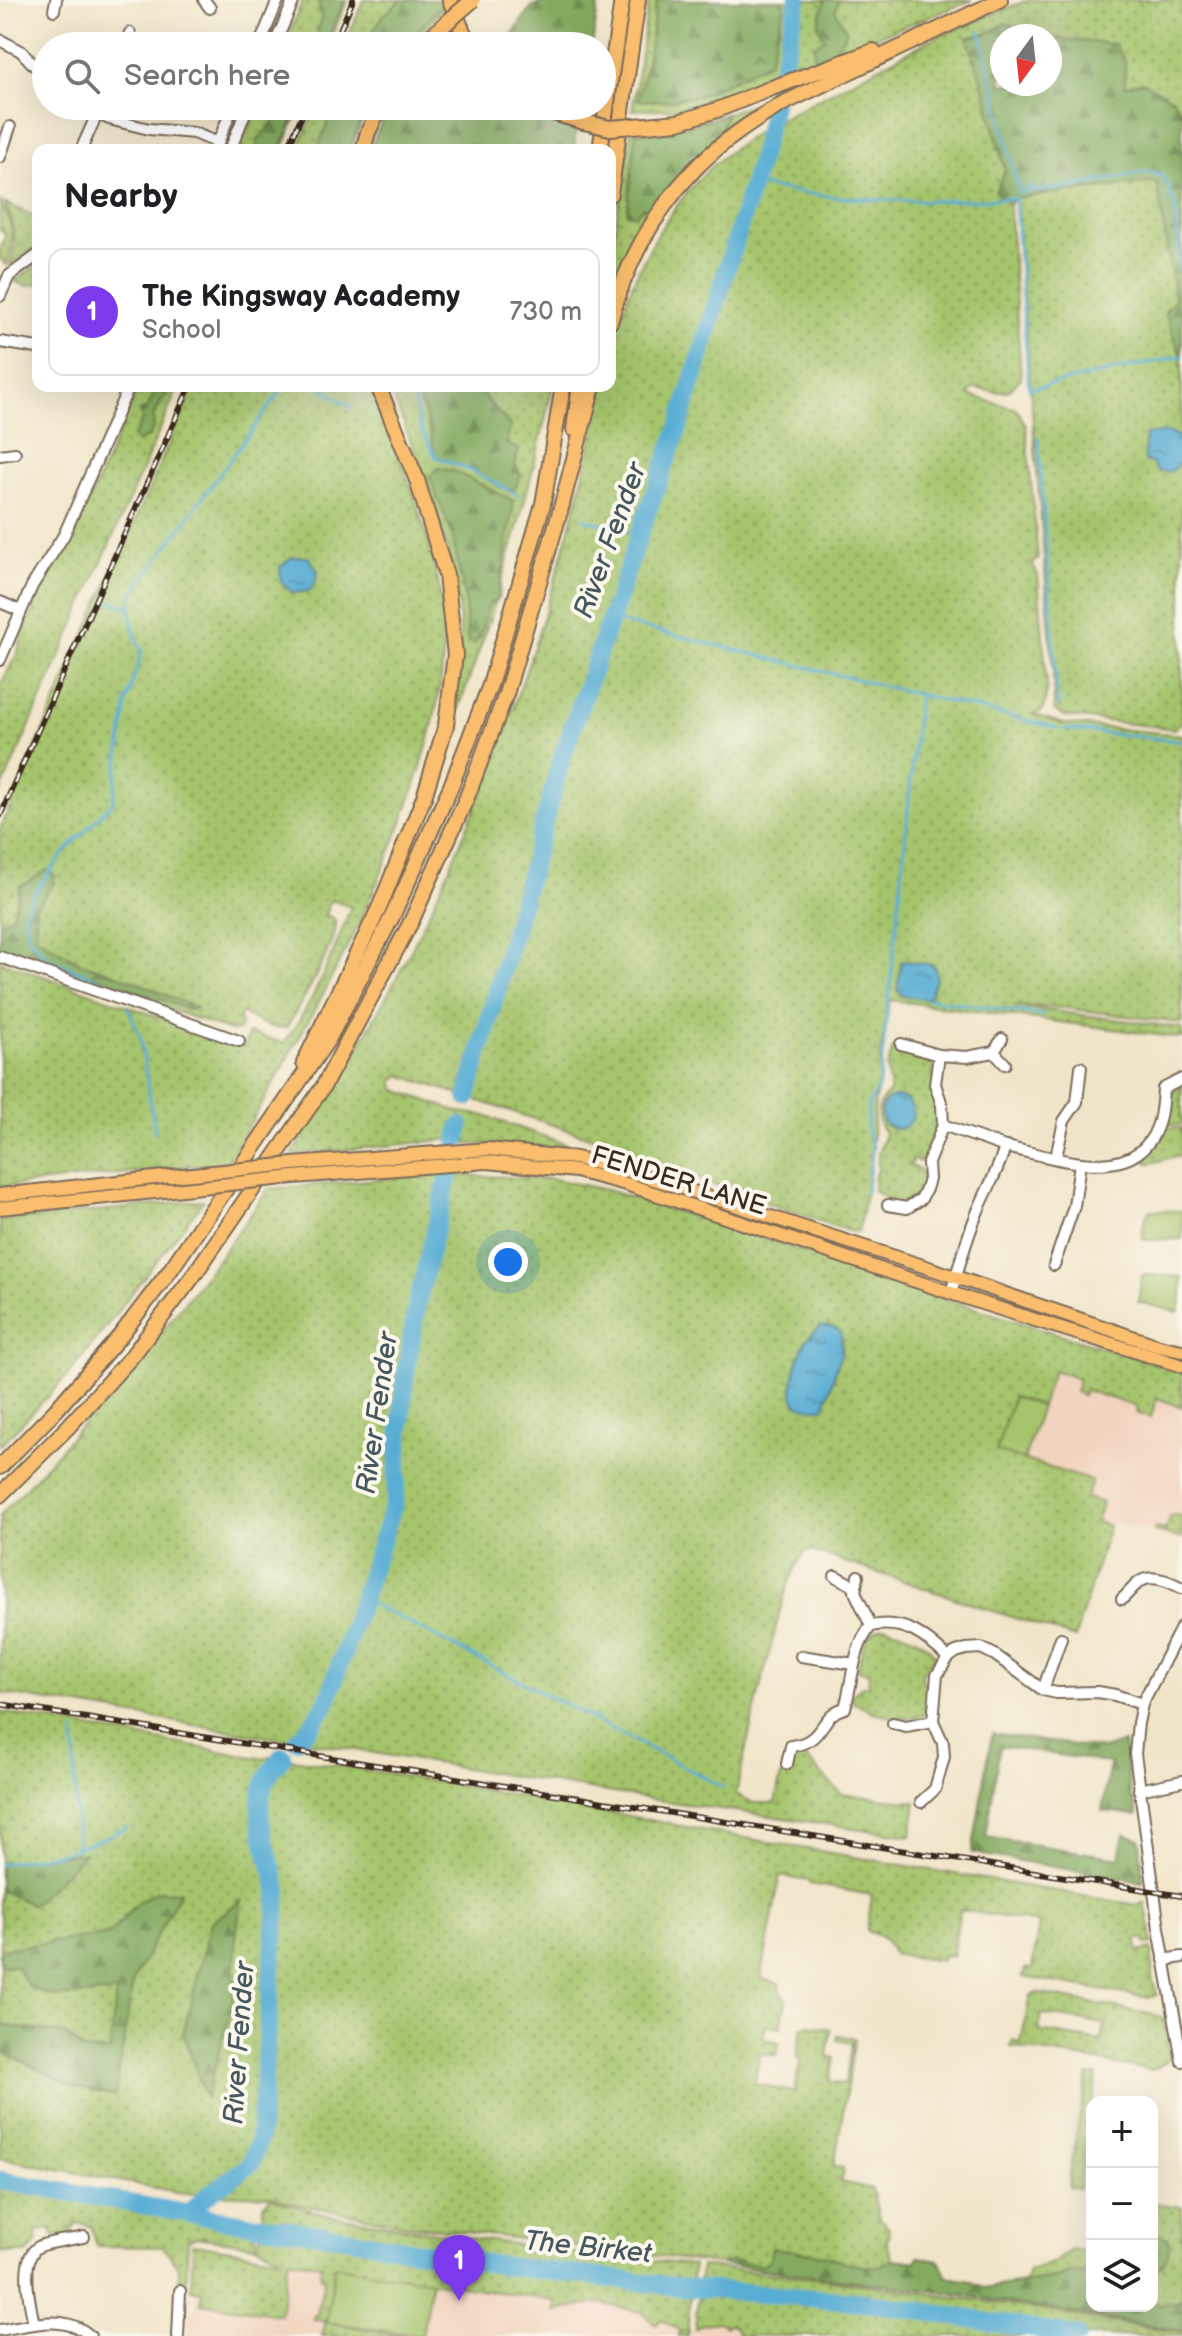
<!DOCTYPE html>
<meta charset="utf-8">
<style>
body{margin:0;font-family:"Balsamiq Sans",sans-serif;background:#f2f2f2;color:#202124}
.controls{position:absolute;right:24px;bottom:24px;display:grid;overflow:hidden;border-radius:16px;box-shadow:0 8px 32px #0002}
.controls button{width:72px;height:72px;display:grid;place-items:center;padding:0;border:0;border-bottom:2px solid #e0e0e0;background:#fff;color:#202124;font:40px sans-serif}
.compass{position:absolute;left:990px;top:24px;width:72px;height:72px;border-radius:50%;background:#fff;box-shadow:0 8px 32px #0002;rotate:195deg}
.you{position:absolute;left:508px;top:1262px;width:28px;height:28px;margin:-20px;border:6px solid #fff;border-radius:50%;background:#1a73e8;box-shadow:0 0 0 12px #1a73e833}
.badge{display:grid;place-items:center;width:52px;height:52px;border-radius:50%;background:#7c3aed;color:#fff;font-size:26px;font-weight:700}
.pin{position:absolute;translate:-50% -66px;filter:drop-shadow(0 2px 4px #0008)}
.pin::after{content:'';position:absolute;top:42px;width:28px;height:24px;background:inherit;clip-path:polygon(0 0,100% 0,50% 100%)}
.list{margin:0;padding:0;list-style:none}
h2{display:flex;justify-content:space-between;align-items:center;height:104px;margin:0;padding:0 32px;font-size:34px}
h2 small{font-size:26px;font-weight:400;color:#757577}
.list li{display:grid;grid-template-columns:52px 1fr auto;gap:24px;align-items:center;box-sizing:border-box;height:128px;margin:0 16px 16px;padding:0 16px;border:2px solid #e0e0e0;border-radius:16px}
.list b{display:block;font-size:30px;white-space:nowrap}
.list p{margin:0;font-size:26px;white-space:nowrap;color:#757577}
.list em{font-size:26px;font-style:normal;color:#757577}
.icon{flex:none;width:44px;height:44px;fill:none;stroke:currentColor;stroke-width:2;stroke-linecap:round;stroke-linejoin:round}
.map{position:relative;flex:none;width:1182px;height:2336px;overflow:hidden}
.search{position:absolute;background:#fff;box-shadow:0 8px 32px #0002;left:32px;top:32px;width:584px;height:88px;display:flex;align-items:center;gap:20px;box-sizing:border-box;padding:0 28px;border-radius:44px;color:#757577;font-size:30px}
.panel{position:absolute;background:#fff;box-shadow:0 8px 32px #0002;left:32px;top:144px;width:584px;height:248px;border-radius:16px}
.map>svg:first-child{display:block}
.built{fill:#f2d4be}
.grass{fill:url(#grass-dots);stroke:#707745;stroke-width:2;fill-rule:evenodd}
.forest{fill:url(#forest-firs);stroke:#606a3f;stroke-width:2}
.park{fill:#a5c46c;stroke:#707745;stroke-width:2}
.water{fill:url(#water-ripples);stroke:#4a6c79;stroke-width:2}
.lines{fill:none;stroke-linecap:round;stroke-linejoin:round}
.stream{stroke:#58add4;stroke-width:3}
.river{stroke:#58add4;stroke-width:18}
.minor-casing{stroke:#7b6b5a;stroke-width:14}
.major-casing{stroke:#7b6b5a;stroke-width:16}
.highway-casing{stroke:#7b6b5a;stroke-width:18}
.minor{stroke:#fff;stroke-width:10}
.major{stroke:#fabe6e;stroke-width:12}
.highway{stroke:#fabe6e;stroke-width:14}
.rail-casing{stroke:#3b2a1e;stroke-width:6}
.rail{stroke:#fbf7ec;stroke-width:3;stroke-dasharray:9;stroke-linecap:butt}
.major-bridge-casing{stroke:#7b6b5a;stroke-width:16;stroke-linecap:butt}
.highway-bridge-casing{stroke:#7b6b5a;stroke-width:18;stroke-linecap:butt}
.major-bridge{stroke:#fabe6e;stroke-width:12}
.highway-bridge{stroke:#fabe6e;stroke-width:14}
.labels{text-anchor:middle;stroke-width:8;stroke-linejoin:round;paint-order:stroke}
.street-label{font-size:26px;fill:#3b2a1e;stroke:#fbf7ec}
.water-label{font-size:28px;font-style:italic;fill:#45585e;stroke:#fbf7ec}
</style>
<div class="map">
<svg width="1182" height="2336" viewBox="0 0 1182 2336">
<defs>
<pattern id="grass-dots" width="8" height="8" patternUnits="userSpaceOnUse" patternTransform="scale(2)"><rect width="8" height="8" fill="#a5c46c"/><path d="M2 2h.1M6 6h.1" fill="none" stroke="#889f58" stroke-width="1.8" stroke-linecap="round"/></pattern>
<pattern id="forest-firs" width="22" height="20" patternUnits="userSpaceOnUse" patternTransform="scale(2)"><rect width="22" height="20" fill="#84aa60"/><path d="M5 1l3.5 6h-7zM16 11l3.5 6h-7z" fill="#6d8b4f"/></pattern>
<pattern id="water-ripples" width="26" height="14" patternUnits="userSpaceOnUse" patternTransform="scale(2)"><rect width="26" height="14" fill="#58add4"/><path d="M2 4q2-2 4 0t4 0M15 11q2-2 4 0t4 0" fill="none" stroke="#4a8dab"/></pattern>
</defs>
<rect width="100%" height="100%" fill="#fbf7ec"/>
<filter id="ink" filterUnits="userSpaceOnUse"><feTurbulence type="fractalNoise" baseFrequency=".0125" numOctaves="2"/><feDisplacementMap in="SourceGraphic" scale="16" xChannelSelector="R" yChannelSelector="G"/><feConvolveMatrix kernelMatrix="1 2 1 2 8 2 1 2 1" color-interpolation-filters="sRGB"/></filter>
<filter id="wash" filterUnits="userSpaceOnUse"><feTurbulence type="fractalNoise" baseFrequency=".006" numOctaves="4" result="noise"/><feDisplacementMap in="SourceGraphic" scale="32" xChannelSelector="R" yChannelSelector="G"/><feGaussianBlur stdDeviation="1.8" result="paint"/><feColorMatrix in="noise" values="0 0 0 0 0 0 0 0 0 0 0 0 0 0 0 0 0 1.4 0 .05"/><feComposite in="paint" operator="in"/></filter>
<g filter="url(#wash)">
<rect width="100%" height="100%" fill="#f1e5c9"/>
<g class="built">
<polygon points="855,1265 974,1307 1182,1372 1182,1541 1112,1522 1109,1526 1075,1638 850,1306"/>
<polygon points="193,2244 537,2299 575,2299 600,2303 678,2317 688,2327 695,2329 719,2317 728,2318 741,2335 187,2336 188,2316 196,2310 198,2291 191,2289"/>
</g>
<g class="grass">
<polygon points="303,0 348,0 327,46 284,46"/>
<polygon points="364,0 445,0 447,6 408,46 344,46"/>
<polygon points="649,0 973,0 719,97 674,109 632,110"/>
<path d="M1028,0H1182V721L1175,729L1062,716L1054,710L1053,669L1015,199L1009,204L1021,378L1010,390L995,392L974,388L968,395L1017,409L1026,426L1038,559L1032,564L1038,575L1047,686L1045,704L1041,712L1031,714L1064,724L1182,735V1023L1065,1008L1013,1006L1182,1028V1038L890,1000L881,1051L879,1085L875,1100L870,1170L858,1232L855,1230L852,1232L712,1184L605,1142L400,1075L393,1082L396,1090L459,1112L482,1115L566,1144L569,1150L523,1145L465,1144V1138L292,1155C332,1092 371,1028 405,962C470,834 522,694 562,556C579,500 591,443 604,386H610C610,312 654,224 706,172C725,153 747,138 770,124L938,36ZM1002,36H1050V84H1002ZM753,185L721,285L680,431L654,498L578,717L546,818L469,1097L465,1095L504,948L574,710L677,431L719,286Z"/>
<path d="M771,96L773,100L771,104L674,184L644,224L623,267L610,303V261L630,133C681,131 725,115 771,96Z"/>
<polygon points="258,106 301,106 282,150 239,150"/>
<polygon points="317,106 369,106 350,150 297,150"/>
<path d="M0,201C14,222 14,241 7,265L0,259V250L6,233L0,230Z"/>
<path d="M5,203L38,218V246L10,265C18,241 14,225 5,203Z"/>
<polygon points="38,264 38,284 25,286 15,281"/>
<polygon points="139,386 179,386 0,793 0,686 18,652 22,633 34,611 35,603 49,574 72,540"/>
<path d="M194,386H372C397,451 426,518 439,587C452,658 435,727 412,794C367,925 297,1043 228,1162L0,1187V961L244,1047L249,1033L284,1043C314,1003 333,954 351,907L331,900L325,914L335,920C337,945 300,1004 287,1027C271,1031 257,1020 242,1013L239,1017L241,1026L238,1030L231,1031L0,950V829Z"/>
<path d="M389,386H553C527,500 496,611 454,720C458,681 463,642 458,603C448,528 416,456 389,386Z"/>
<path d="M893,1048L919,1052L932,1059L939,1117L924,1159L919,1162L913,1159L910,1166L921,1170L923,1179L926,1180C922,1195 907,1207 891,1201C885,1199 879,1194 874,1191L875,1175L878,1170V1154L885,1133C874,1119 876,1103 890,1092L887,1068Z"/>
<polygon points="1182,1086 1182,1125 1163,1124 1167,1096"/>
<path d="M1164,1128H1182V1155C1167,1156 1164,1163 1147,1163L1145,1156L1160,1137Z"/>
<path d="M447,1173L407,1330L389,1502L371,1563L325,1701L292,1741L0,1693V1515C28,1488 52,1458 78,1429C146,1353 210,1274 268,1189Z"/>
<path d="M454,1175L554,1179L607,1190L782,1244L893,1283L1182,1372V1407L1157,1398L1151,1417L1136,1413L1137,1407L1085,1390L1083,1395L1075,1392L1079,1379L1053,1370L1041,1406L1013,1397L996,1451L1092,1481L1086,1498L1102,1503L1096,1522L1109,1526L1075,1638L812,1551H806C786,1578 780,1611 772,1643C758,1693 747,1743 736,1794L753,1803H775L780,1779L798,1750L841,1794L916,1802L911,1836L650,1799L302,1741L334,1695L391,1525L399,1482L411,1359L424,1291ZM842,1350L824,1408C813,1408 802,1408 795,1399Z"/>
<polygon points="204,1200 68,1375 0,1446 0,1221"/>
<polygon points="840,1246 926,1272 924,1278 839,1248"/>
<polygon points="978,1290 1182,1357 1182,1360 1042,1317 1027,1308"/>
<polygon points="1174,1515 1182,1516 1182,1538 1154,1532 1155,1528 1166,1530 1169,1516"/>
<path d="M886,1627C906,1633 922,1638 936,1656C928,1666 913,1676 928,1686L932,1683L929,1712C907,1726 873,1715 852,1701V1695L862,1686H868L869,1673L858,1670C862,1650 862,1631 886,1627Z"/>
<path d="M0,1712L264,1759L270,1756C442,1779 613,1814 784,1845C901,1866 1019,1885 1137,1905L1145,1903L1153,1943L1146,1944L1144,1938L1136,1940L1139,1952L1152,1949V1978L1157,1995L1149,1998L1023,1977L1025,1969H1032L1039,1923L960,1910L952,1956L943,1955L941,1961L893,1954C888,1939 881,1935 867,1931L872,1895L809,1884V1881L780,1876L761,1979L780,1983V1989L786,2001L781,2027L766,2025L763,2039L779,2042L777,2056L760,2053L754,2084L794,2092L801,2059L797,2057L802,2028L809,2025L831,2029L827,2056L834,2058L830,2082L845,2084L852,2043L837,2040L838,2035L855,2039L834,2166L843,2168L841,2182L872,2189L879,2219L889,2227L887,2245L893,2259L917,2262L918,2257L939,2260L947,2277L970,2281L985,2288L1024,2282L1029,2270L1053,2263L1072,2249L1092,2253V2306H1152V2203L1182,2207V2331L951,2293L408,2225L302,2205L268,2196L182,2193L0,2158Z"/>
<path d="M1036,1993L1160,2016L1164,2021L1170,2056L1165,2063L1152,2070L1011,2047L1013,2041L1021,2043L1030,1996ZM1041,2014L1104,2024L1102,2041L1039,2031Z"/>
<polygon points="1088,2075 1097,2075 1079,2189 1069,2187 1072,2157"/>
<polygon points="0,2184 257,2228 255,2245 195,2237 188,2240 186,2289 179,2288 179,2267 163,2247 97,2246 91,2226 77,2223 67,2236 53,2236 50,2228 35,2233 37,2241 28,2253 0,2252"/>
<path d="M270,2198L326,2215L485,2240L617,2258L693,2265L687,2336H678L681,2331L661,2319L656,2325L642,2312L600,2303L555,2311L556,2301L335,2266L326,2322L405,2336H322L326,2322L313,2319L314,2315H317L324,2278L320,2276L322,2265L288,2259L280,2315L201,2303L202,2291L191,2289L193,2244L282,2258L257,2245L262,2230L335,2237L263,2221V2206ZM404,2247L562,2272L497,2265Z"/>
<polygon points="701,2266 838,2281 1003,2304 1182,2333 1182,2336 740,2336 735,2327 730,2323 726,2327 718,2322 704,2324 695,2329"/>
</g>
<g class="forest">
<polygon points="318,0 345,0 324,46 311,46 315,44 321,19"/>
<polygon points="401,0 440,0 441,6 403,46 363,46 383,16"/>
<polygon points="553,0 599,0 592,46 504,46 532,6"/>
<polygon points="657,0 780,0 785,6 769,62 702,95 665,101 637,100 647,62"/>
<polygon points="825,0 839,0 835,10 847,32 830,56 814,61 814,45 825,39 818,26"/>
<polygon points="1005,23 1042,36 1002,36 1002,84 1050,84 1050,38 1114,44 1125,61 1125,86 1143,82 1173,99 1182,115 1182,359 1165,311 1175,300 1157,182 1016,198 1009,203 995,191 1005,171 983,85 967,38 988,33"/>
<polygon points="453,24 468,46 431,46"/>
<polygon points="278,106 300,106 280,150 256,150 258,140 272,124"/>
<polygon points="334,106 366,106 350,150 317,150"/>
<polygon points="389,106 532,106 564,122 576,125 574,150 369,150"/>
<polygon points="727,114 716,141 652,213 643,207 636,215 627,213 636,133 692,125"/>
<polygon points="157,386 165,386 167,396 161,400 159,408 154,413 154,423 150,436 136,442 133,437 142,420 140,411 148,408"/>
<polygon points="413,386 479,386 482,394 511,426 506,444 519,449 515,465 521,475 514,490 502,488 474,472 436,457 425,414"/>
<polygon points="440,468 456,472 514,501 498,600 489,604 480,636 474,644 467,640 465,600 452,534 429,476"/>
<polygon points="47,870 55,876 53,884 36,907 36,936 76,961 137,982 196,1008 189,1010 108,980 30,960 0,950 0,922 12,916 20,887"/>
<polygon points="992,1734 1103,1749 1124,1742 1131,1799 1134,1800 1137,1815 1102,1811 1110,1763 1000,1746 986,1837 1119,1858 1124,1834 1140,1839 1143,1882 972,1853"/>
<polygon points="86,1852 33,1905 0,1890 0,1863"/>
<polygon points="157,1891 180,1892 133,1981 115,2096 74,2087 0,2050 0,2025 65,2034 84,2050 110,2051 116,1992 59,1997 30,1989 16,1966 0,1966 0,1949 110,1934 137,1903"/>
<polygon points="241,1901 236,1938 233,2003 206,2098 183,2034 211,1922"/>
<path d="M1157,2233L1169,2239C1170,2254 1166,2265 1152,2272V2235Z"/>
<path d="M772,2248C787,2250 803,2251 818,2254C843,2259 869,2276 893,2259L917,2262L918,2257L939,2260L947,2277L970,2281L985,2288L1057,2278L1074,2271L1092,2276V2306H1152V2301L1160,2304L1182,2301V2331L951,2293L721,2264L732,2261L762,2265L770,2259Z"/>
</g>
<g class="park">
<path d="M1151,1210L1182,1211V1239L1144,1240C1141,1232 1144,1216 1151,1210Z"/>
<polygon points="1142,1275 1182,1277 1182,1298 1178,1312 1138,1302"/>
<polygon points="1013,1397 1041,1406 1024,1460 996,1451"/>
<polygon points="335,2266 431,2281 422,2336 326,2322"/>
</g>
<g class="water">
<polygon points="1167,432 1181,437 1182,460 1172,471 1158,472 1152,463 1145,461 1145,435"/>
<polygon points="292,557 308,557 318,571 315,583 309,591 293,593 281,582 280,567"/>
<polygon points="902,961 934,965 937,978 928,999 906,997 897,991"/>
<circle cx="897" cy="1113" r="16"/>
<path d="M821,1326L834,1328L841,1332L842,1350L824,1408C817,1408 806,1409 799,1405C784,1395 800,1350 807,1339C811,1334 817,1330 821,1326Z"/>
</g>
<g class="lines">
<g class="stream">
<polyline points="980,31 1019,192 1026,193 1028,186 1034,191 1070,187 1149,172 1164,177 1175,205 1182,293"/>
<path d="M753,184C838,203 929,203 1015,198L1029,389L1182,356"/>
<polyline points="320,386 352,408"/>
<polyline points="411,386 420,427 436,457 474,472 519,495"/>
<polyline points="1038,437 1058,706"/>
<polyline points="584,519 640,534"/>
<polyline points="111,601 129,608"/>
<polyline points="612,620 1057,728"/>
<polyline points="1064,729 1182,741"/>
<path d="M108,984L49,959L27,936L25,913L32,896L65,852L113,802L127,701L142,651C132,632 128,613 133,593L284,386"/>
<polyline points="928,999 1043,1015"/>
<polyline points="128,1008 140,1036 155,1132"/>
<polyline points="866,1193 873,1147 867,1131 868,1106 879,1086 898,914 919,694"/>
<polyline points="363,1599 723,1787"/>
<polyline points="74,1731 77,1847"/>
<polyline points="0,1864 62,1853 102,1839 127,1827"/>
</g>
<g class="river">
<polyline points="467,1098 561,761 647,513 679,427 760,159 798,0"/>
<polyline points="457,1140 461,1126"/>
<polyline points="297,1740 311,1726 327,1702 395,1501 405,1378 417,1304 449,1173"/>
<polyline points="0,2180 219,2219 346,2238 497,2265 689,2288 864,2302 1077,2336"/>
<path d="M188,2214L205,2197L251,2164L259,2140L278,1892C272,1855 248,1813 268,1776C272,1769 278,1762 283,1756"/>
</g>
</g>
</g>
<g filter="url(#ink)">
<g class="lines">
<g class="minor-casing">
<g id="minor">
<polyline points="204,0 210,8"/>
<polyline points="54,10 56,0"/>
<polyline points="0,40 21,51 46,78"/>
<polyline points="125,46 130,33"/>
<polyline points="259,46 278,0"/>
<polyline points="274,46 294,0"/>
<polyline points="83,106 109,119 149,129 194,133 218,143"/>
<polyline points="81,150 97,114"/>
<polyline points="215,150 233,106"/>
<polyline points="230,150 248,106"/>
<polyline points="0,157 10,127"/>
<polyline points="0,296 9,276 38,255"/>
<polyline points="0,342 38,348"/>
<polyline points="0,455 15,453"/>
<polyline points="0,602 21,611"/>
<polyline points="0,660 32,586 64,535 129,386"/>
<polyline points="0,957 239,1041"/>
<polyline points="901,1044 939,1055"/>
<polyline points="994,1052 1005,1064"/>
<path d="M1005,1147C1052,1156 1134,1189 1157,1127C1162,1115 1162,1102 1163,1089L1182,1079"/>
<polyline points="1056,1157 1064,1121 1077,1102 1081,1067"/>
<polyline points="888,1205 907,1208 921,1199 926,1189 929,1179 928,1163 943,1125"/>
<polyline points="1054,1265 1074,1206 1080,1163"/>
<path d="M951,1293C960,1263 968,1232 981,1204C990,1184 999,1168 1005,1147L943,1125L942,1105L935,1084L939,1055L967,1057L994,1052L1002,1039"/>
<polyline points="835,1576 856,1587 858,1576"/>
<polyline points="856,1587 855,1592 871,1626"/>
<path d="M1122,1599C1128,1594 1131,1589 1137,1584C1149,1572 1169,1581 1182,1588"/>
<polyline points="1182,1626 1142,1704 1138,1723 1135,1754 1159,1928 1182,2061"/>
<polyline points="801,1656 854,1664"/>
<polyline points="1043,1690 1061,1638"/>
<polyline points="893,1723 906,1726 933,1721"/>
<path d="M787,1764L791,1746C826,1742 819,1714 845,1708C853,1681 852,1649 871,1626C904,1619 926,1636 948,1658"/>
<polyline points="1139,1790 1182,1781"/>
<polyline points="921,1802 935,1789 944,1757 943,1743 933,1721 937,1675 948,1658 956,1652 966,1649 981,1648 995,1655 1043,1690 1057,1693 1098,1692 1115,1695 1142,1704"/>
<polyline points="1164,1960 1182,1957"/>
<path d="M34,2324C30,2305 18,2256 40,2246C53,2241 71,2240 84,2237"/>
<path d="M0,2330C29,2325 66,2313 90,2336"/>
<polyline points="178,2336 180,2291"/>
</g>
</g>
<g class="major-casing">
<g id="major">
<polyline points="292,1164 488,1149 576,1158 632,1172 926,1267 1159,1346 1182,1351"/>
<polyline points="294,1177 487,1162 576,1171 626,1184 978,1302 1182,1366"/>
<polyline points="0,1195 182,1175"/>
<polyline points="0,1208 183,1189"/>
</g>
</g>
<g class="highway-casing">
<g id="highway">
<polyline points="450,0 463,32 473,46"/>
<polyline points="540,106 547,111 584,122"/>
<polyline points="646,125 678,122 717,110 769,89 873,51"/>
<polyline points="363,150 368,132 381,106"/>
<polyline points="600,150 622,0"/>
<polyline points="610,194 638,0"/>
<path d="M610,322C624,267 654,212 693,171C718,144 751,122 782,104L1000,0"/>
<polyline points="574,429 580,386"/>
<polyline points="304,1063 380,906 424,797 446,725 455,655 446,575 417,480 378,386"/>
<polyline points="0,1467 56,1410 120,1336 169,1272 329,1038 393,915 451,786 490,685 543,504 563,386"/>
<polyline points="0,1495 68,1427 132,1356 191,1279 323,1087 411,922 467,797 506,694 561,508 593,386"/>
</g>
</g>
<use href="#minor" class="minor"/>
<use href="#major" class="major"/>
<use href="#highway" class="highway"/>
<g class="rail-casing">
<g id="rail">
<polyline points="333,46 353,0"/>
<polyline points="287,150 306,106"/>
<polyline points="0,816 190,386"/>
<polyline points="0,1704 1182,1896"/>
</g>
</g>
<use href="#rail" class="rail"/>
<g class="major-bridge-casing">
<g id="major-bridge">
<polyline points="182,1175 292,1164"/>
<polyline points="183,1189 294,1177"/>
</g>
</g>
<g class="highway-bridge-casing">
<g id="highway-bridge">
<polyline points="423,43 473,0"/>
<polyline points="584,122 610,128 646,125"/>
</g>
</g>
<use href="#major-bridge" class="major-bridge"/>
<use href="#highway-bridge" class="highway-bridge"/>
</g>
</g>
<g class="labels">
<g class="street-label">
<text transform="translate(679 1180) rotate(17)" y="9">FENDER LANE</text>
</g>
<g class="water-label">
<text transform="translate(609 540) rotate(-70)" y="10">River Fender</text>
<text transform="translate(376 1413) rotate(-82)" y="10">River Fender</text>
<text transform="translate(238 2043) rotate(-86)" y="10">River Fender</text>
<text transform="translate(588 2246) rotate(6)" y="10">The Birket</text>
</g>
</g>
</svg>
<div class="controls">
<button>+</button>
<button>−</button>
<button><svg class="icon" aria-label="layers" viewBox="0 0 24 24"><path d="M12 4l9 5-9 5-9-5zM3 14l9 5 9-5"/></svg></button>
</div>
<svg class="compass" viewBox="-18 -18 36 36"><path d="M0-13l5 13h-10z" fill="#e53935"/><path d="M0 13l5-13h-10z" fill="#757577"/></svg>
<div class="you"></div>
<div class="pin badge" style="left:459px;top:2301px">1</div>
<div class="search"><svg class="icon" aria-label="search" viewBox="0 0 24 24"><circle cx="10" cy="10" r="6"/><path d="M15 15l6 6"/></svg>Search here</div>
<section class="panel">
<h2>Nearby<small></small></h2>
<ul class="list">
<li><span class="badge">1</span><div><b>The Kingsway Academy</b><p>School</p></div><em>730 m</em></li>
</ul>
</section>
</div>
